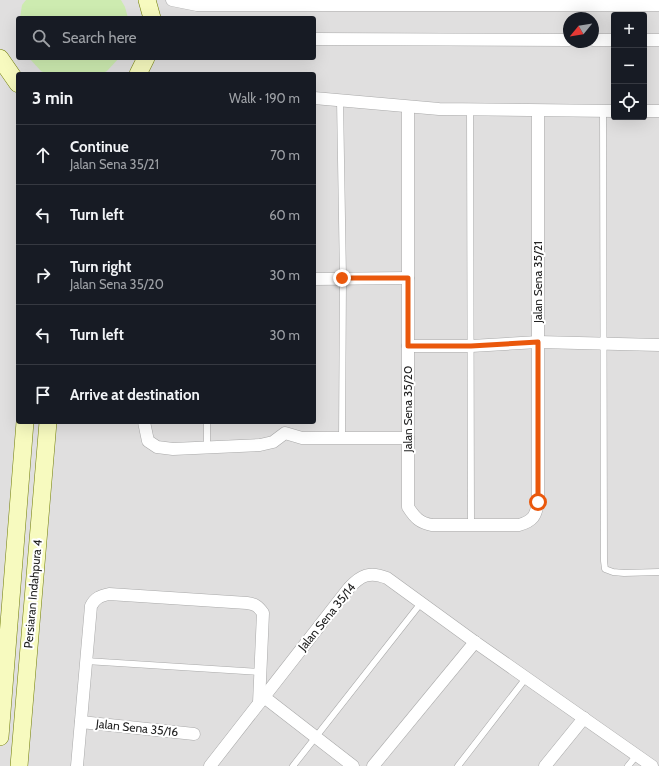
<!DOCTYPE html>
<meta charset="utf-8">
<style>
body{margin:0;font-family:Cabin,sans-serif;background:#20242c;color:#f1f3f6}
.controls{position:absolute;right:12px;top:12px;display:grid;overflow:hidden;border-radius:4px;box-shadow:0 4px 16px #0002}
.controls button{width:36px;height:36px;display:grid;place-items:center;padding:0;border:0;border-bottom:1px solid #363941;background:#171b24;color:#f1f3f6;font:20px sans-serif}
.compass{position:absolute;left:563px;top:12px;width:36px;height:36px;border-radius:50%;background:#171b24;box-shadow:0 4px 16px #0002;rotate:240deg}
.stop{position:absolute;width:12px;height:12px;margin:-9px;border:3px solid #ea580c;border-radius:50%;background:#fff}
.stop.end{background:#ea580c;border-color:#fff;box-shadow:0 1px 4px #0008}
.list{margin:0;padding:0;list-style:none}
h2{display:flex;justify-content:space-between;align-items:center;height:52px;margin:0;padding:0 16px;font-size:17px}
h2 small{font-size:13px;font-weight:400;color:#9ea1a6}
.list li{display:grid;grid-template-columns:26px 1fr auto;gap:12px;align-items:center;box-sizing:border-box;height:60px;padding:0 16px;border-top:1px solid #363941}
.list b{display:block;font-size:15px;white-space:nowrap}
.list p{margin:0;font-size:13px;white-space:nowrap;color:#9ea1a6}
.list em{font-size:13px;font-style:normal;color:#9ea1a6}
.icon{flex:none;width:22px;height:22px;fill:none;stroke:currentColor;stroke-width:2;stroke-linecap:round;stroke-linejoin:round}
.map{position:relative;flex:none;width:659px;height:766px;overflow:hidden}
.search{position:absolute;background:#171b24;box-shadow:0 4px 16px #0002;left:16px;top:16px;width:300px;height:44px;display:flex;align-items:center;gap:10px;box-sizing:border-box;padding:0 14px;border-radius:4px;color:#9ea1a6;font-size:15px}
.panel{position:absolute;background:#171b24;box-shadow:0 4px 16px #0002;left:16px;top:72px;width:300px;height:352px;border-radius:4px}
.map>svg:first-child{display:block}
.residential{fill:#e0dfdf;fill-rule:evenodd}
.grass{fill:#cdebb0}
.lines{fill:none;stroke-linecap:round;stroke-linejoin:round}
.lane-casing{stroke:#a9a9a9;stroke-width:7}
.street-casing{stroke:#a9a9a9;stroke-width:13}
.secondary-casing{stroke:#707d05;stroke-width:18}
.lane{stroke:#fff;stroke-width:6}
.street{stroke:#fff;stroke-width:12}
.secondary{stroke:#f7fabf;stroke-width:17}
.route{stroke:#ea580c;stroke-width:5}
.labels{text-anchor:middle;stroke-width:4;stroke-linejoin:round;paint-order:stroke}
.street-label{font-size:12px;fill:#222;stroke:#fff}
</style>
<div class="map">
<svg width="659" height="766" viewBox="0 0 659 766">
<rect width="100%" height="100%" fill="#f2efe9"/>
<path class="residential" d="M0,0H659V766H0ZM614,15H644V117H614ZM18,18H314V58H18ZM569,18H593V42H569ZM18,74H314V422H18Z"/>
<g class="grass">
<polygon points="26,0 121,0 125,7 128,18 20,18 22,5"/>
<polygon points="29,58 119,58 107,71 101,74 47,74 41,71"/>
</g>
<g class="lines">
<g class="lane-casing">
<g id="lane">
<polyline points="340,100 343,278 342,438"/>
<polyline points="470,110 471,524"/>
<polyline points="603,111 604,561 605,569 613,572 624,573 659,572"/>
<polyline points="207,448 207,422"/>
<polyline points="86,661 260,672"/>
<polyline points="293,766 421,603"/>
<polyline points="458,766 526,678"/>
<polyline points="628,766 637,755"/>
</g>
</g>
<g class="street-casing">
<g id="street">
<polyline points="172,0 197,5 659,5"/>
<polyline points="314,39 569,40"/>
<polyline points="593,40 614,40"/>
<polyline points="644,40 659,40"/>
<polyline points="314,98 439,109 614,111"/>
<path d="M408,107V507C415,518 420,523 432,525H519C533,521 536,516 538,502V111"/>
<polyline points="644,111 659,111"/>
<polyline points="314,279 408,278"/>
<polyline points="408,346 471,346 538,342 659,345"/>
<polyline points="144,422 148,441 157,447 173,449 260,445 273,442 285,433 302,438 408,438"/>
<polyline points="264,697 353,766"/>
<polyline points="81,722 194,734"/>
<path d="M77,766L91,606C95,598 100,596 109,594L247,603C255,604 258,606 263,613L259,703"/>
<path d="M210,766L349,588C361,575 370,571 387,578L475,642L652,766"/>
<polyline points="373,766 475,642"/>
<polyline points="545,766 584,718"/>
</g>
</g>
<g class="secondary-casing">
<g id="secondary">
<polyline points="147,0 152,18"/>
<polyline points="0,58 18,84"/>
<polyline points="138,74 146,58"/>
<polyline points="0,737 25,422"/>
<polyline points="19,766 48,422"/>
</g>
</g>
<use href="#lane" class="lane"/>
<use href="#street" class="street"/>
<use href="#secondary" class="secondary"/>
</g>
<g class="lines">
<polyline class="route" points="342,278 408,278 408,346 471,346 538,342 538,502"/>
</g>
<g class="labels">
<g class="street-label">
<text transform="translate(538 282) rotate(-90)" y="4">Jalan Sena 35/21</text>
<text transform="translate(408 409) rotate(-90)" y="4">Jalan Sena 35/20</text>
<text transform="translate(33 594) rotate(-85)" y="4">Persiaran Indahpura 4</text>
<text transform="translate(327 617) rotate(-51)" y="4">Jalan Sena 35/14</text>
<text transform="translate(137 728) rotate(6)" y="4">Jalan Sena 35/16</text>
</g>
</g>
</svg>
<div class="controls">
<button>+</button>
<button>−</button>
<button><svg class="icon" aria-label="locate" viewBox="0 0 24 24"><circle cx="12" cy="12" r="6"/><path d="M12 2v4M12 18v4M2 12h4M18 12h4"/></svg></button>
</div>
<svg class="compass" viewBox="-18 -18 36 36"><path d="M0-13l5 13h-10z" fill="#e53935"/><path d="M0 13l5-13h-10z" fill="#9ea1a6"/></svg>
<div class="stop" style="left:538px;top:502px"></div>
<div class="stop end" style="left:342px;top:278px"></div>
<div class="search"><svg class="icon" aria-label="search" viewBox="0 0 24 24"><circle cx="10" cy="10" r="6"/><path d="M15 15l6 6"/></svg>Search here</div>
<section class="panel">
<h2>3 min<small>Walk · 190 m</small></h2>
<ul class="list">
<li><svg class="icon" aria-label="ahead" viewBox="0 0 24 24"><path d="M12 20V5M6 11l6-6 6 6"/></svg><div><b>Continue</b><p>Jalan Sena 35/21</p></div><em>70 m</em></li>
<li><svg class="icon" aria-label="left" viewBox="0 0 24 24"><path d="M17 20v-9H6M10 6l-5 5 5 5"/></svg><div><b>Turn left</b></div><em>60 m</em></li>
<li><svg class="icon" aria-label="right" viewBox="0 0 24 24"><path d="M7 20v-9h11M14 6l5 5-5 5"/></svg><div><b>Turn right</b><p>Jalan Sena 35/20</p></div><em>30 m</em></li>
<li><svg class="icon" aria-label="left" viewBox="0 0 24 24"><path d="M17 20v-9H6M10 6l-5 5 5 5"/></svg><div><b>Turn left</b></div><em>30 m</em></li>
<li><svg class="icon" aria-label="arrive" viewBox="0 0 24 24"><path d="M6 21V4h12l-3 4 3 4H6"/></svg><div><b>Arrive at destination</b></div></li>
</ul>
</section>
</div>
